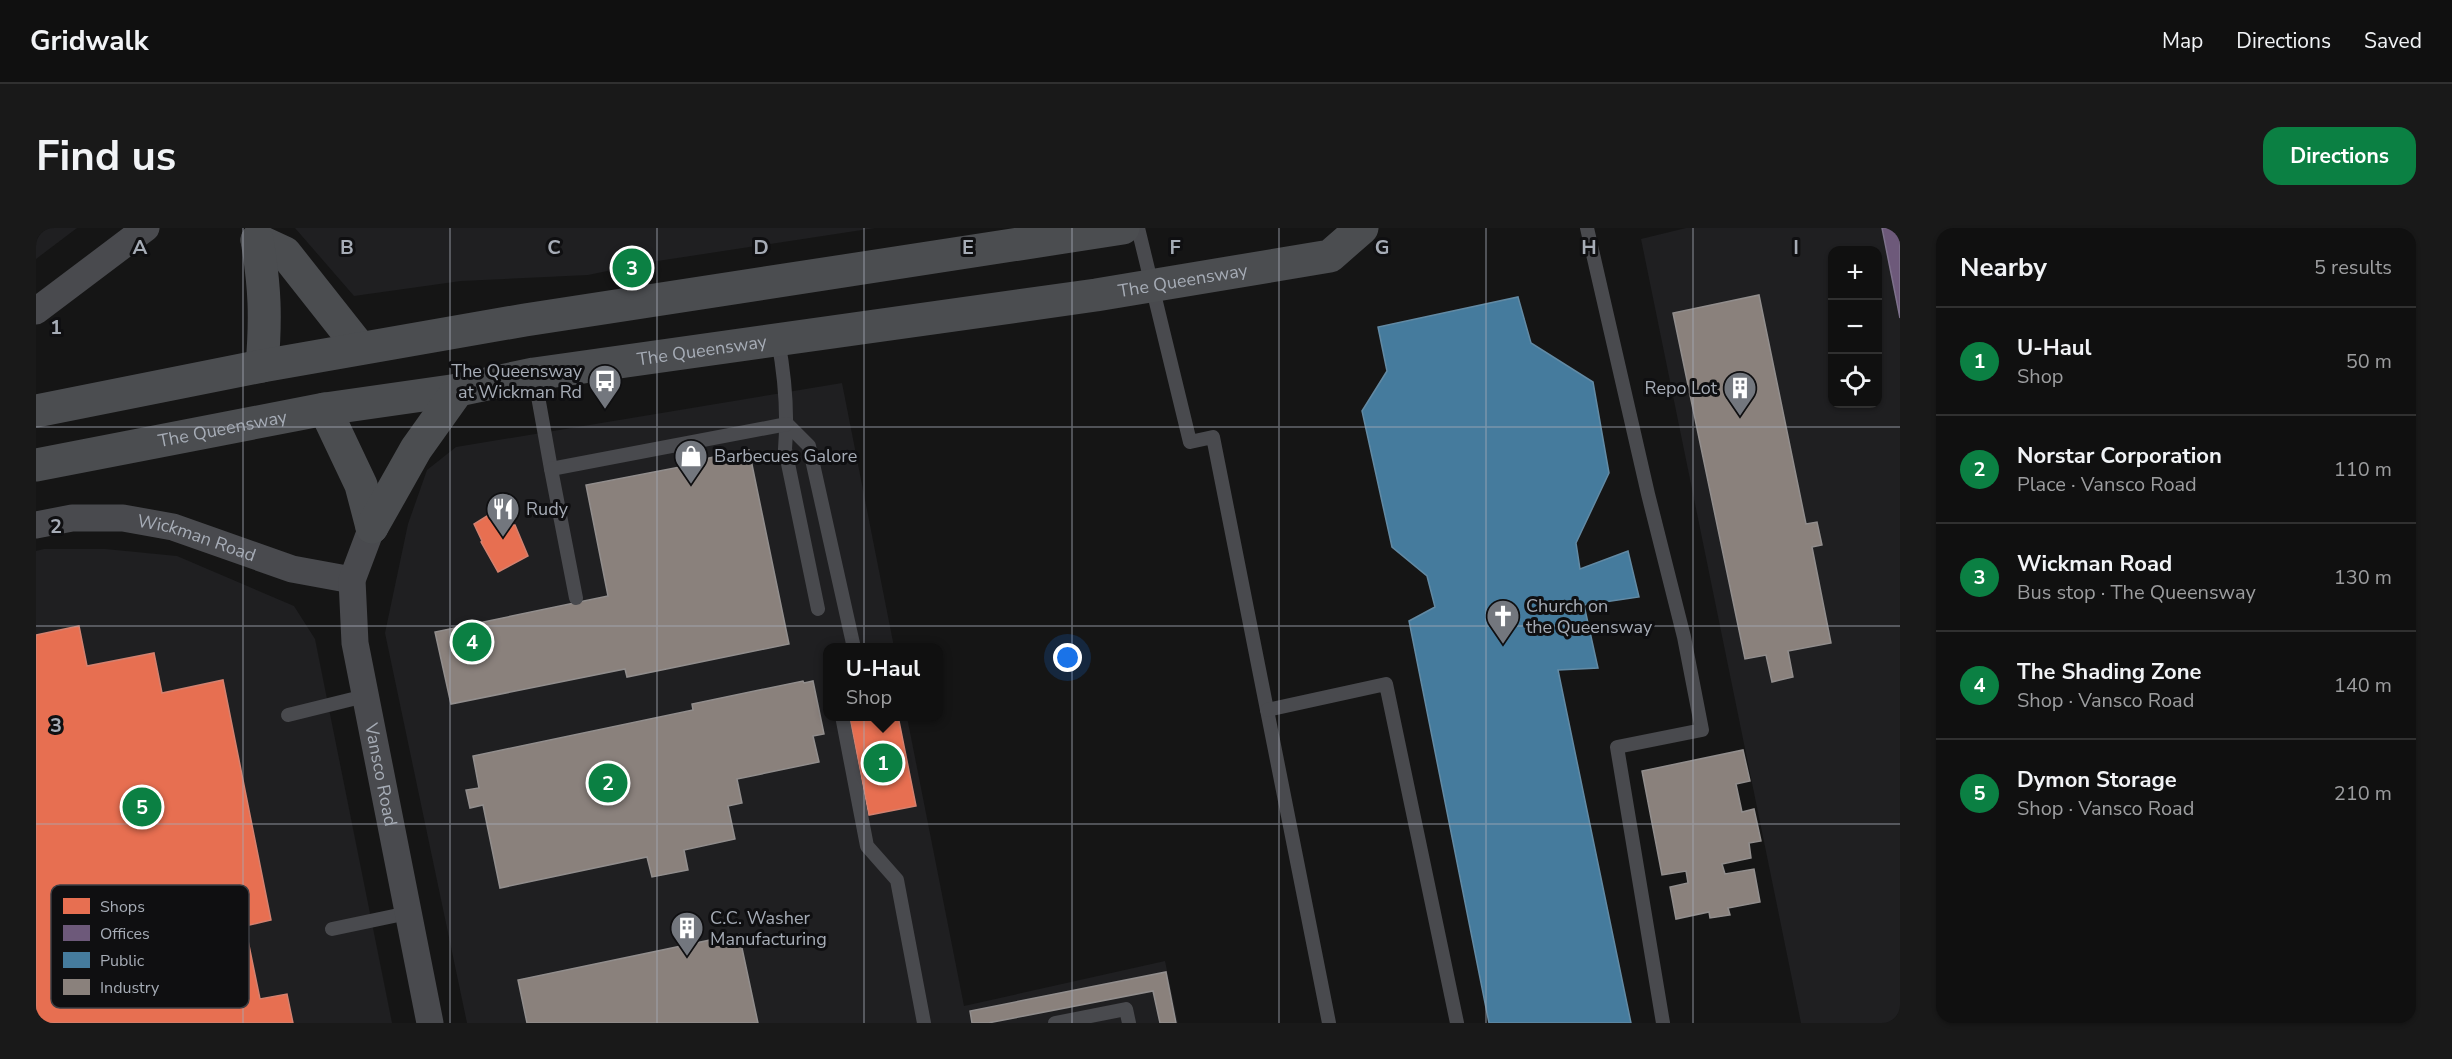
<!DOCTYPE html>
<meta charset="utf-8">
<style>
body{margin:0;font-family:"Nunito Sans",sans-serif;background:#191919;color:#f1f3f6}
.controls{position:absolute;right:18px;top:18px;display:grid;overflow:hidden;border-radius:12px;box-shadow:0 2px 4px #0004}
.controls button{width:54px;height:54px;display:grid;place-items:center;padding:0;border:0;border-bottom:2px solid #303030;background:#101010;color:#f1f3f6;font:30px sans-serif}
.you{position:absolute;left:1032px;top:430px;width:21px;height:21px;margin:-15px;border:4px solid #fff;border-radius:50%;background:#1a73e8;box-shadow:0 0 0 9px #1a73e833}
.badge{display:grid;place-items:center;width:39px;height:39px;border-radius:50%;background:#0b8043;color:#fff;font-size:20px;font-weight:700}
.pin{position:absolute;translate:-50% -50%;border:3px solid #fff;box-shadow:0 2px 6px #0006}
.popup{position:absolute;left:787px;top:415px;width:120px;height:78px;box-sizing:border-box;display:grid;place-content:center;border-radius:12px;background:#101010;filter:drop-shadow(0 2px 4px #0005);font-size:20px;white-space:nowrap;color:#9c9d9f}
.popup b{font-size:22px;color:#f1f3f6}
.popup::after{content:'';position:absolute;left:50%;top:100%;margin-left:-12px;border:12px solid transparent;border-top-color:#101010}
.list{margin:0;padding:0;list-style:none}
h2{display:flex;justify-content:space-between;align-items:center;height:78px;margin:0;padding:0 24px;font-size:26px}
h2 small{font-size:20px;font-weight:400;color:#9c9d9f}
.list li{display:grid;grid-template-columns:39px 1fr auto;gap:18px;align-items:center;box-sizing:border-box;height:108px;padding:0 24px;border-top:2px solid #303030}
.list b{display:block;font-size:22px;white-space:nowrap}
.list p{margin:0;font-size:20px;white-space:nowrap;color:#9c9d9f}
.list em{font-size:20px;font-style:normal;color:#9c9d9f}
.icon{flex:none;width:33px;height:33px;fill:none;stroke:currentColor;stroke-width:2;stroke-linecap:round;stroke-linejoin:round}
.map{position:relative;flex:none;width:1864px;height:795px;overflow:hidden;border-radius:18px}
header{display:flex;align-items:center;gap:36px;box-sizing:border-box;height:84px;padding:0 30px;background:#101010;border-bottom:2px solid #303030}
header strong{font-size:28px}
nav{display:flex;gap:33px;margin-inline-start:auto;font-size:21px}
.intro{display:flex;align-items:center;justify-content:space-between;box-sizing:border-box;height:144px;padding:0 36px}
h1{margin:0;font-size:42px}
.button{padding:15px 27px;border-radius:18px;background:#0b8043;color:#fff;font-size:21px;font-weight:700}
main{display:flex;gap:36px;padding:0 36px}
aside{flex:1;background:#101010;border-radius:18px;box-shadow:0 2px 4px #0004}
.map>svg:first-child{display:block}
.built{fill:#1f1f21;fill-rule:evenodd}
.shops{fill:#e76f51;stroke:#d4816f;stroke-width:1.5}
.offices{fill:#6d597a;stroke:#7e728c;stroke-width:1.5}
.public{fill:#457b9d;stroke:#628aa4;stroke-width:1.5}
.industry{fill:#8a817c;stroke:#928e8d;stroke-width:1.5}
.lines{fill:none;stroke-linecap:round;stroke-linejoin:round}
.lane{stroke:#494a4e;stroke-width:14}
.street{stroke:#494a4e;stroke-width:27}
.primary{stroke:#4b4d50;stroke-width:33}
.grid{fill:none;stroke:#a6acb6;stroke-width:1.5;stroke-opacity:0.55}
.labels{text-anchor:middle;stroke-width:6;stroke-linejoin:round;paint-order:stroke}
.street-label{font-size:18px;fill:#a6acb6;stroke:#0f0f11}
.poi-label{font-size:18px;fill:#a6acb6;stroke:#0f0f11;text-anchor:start}
.key{fill:#0f0f11;stroke:#3c3e43;stroke-width:1.5}
.key-label{font-size:16px;fill:#a6acb6}
.grid-label{font-size:20px;text-anchor:middle;font-weight:bold;fill:#a6acb6;stroke:#0f0f11;stroke-width:6;stroke-linejoin:round;paint-order:stroke}
</style>
<header>
<strong>Gridwalk</strong>
<nav><a>Map</a><a>Directions</a><a>Saved</a></nav>
</header>
<div class="intro"><h1>Find us</h1><a class="button">Directions</a></div>
<main>
<div class="map">
<svg width="1864" height="795" viewBox="0 0 1864 795">
<rect width="100%" height="100%" fill="#151515"/>
<g class="built">
<polygon points="0,0 41,0 0,31"/>
<polygon points="259,0 839,0 615,34 552,47 425,53 318,68"/>
<path d="M1650,0H1864V795H1765L1605,11ZM1796,22H1842V176H1796Z"/>
<polygon points="806,155 858,419 792,420 792,488 871,489 928,778 1129,733 1142,795 431,795 349,405 372,296 391,242 420,219"/>
<polygon points="8,321 69,321 141,328 258,378 279,411 356,795 0,795 0,323"/>
</g>
<g class="shops">
<polygon points="467,278 477,297 479,297 492,328 462,344 445,314 446,313 438,296"/>
<polygon points="43,398 51,438 118,425 126,465 187,452 235,692 209,698 224,771 251,766 257,795 0,795 0,407"/>
<polygon points="833,488 862,488 880,578 833,587 814,492"/>
</g>
<polygon class="offices" points="1846,0 1864,0 1864,90"/>
<polygon class="public" points="1482,69 1495,115 1557,154 1573,245 1540,315 1544,341 1592,323 1603,369 1548,377 1562,440 1522,442 1595,795 1453,795 1373,393 1399,379 1391,348 1356,319 1326,183 1351,143 1342,99"/>
<g class="industry">
<polygon points="1723,67 1770,296 1781,294 1786,317 1776,319 1795,415 1752,423 1757,449 1736,454 1730,427 1709,431 1637,85"/>
<polygon points="713,222 753,416 591,449 589,441 415,476 399,404 572,368 550,257 644,239 642,231 667,227 668,231"/>
<polygon points="767,453 768,455 777,453 788,506 777,508 783,534 701,551 706,575 692,578 699,611 648,622 652,642 616,649 611,629 464,660 447,577 434,580 430,562 443,560 437,528 657,482 656,476"/>
<polygon points="1707,522 1714,553 1700,556 1706,584 1718,581 1725,613 1713,615 1715,630 1686,636 1689,646 1718,641 1724,674 1692,680 1694,687 1674,690 1673,684 1640,691 1634,659 1652,655 1650,643 1626,647 1606,543"/>
<polygon points="703,706 722,795 491,795 482,752"/>
<polygon points="1130,744 1140,795 1124,795 1117,763 952,795 936,795 934,783"/>
</g>
<g class="lines">
<g class="lane">
<polyline points="1102,0 1154,214 1177,209 1293,795"/>
<polyline points="1551,0 1612,266 1648,409 1666,502 1581,519 1627,795"/>
<path d="M742,112C749,149 752,184 749,221L782,381"/>
<polyline points="498,146 515,241"/>
<polyline points="751,196 773,218 818,420"/>
<polyline points="540,370 515,241 751,196"/>
<polyline points="1231,482 1350,456 1421,795"/>
<polyline points="252,487 329,468"/>
<polyline points="806,488 831,618 861,652 888,795"/>
<polyline points="296,701 372,685"/>
<polyline points="1019,795 1090,781 1093,795"/>
</g>
<g class="street">
<polyline points="0,83 110,0"/>
<path id="s1" d="M0,297L36,290H87L137,299L256,341L316,352"/>
<path id="s2" d="M336,299L316,352L319,415L394,795"/>
</g>
<g class="primary">
<polyline points="221,12 249,25 324,120"/>
<path d="M221,12C229,59 230,90 226,138"/>
<polyline points="289,181 325,257 336,299"/>
<polyline points="0,183 226,138 489,92 1087,0"/>
<path id="s3" d="M0,237L289,181L422,162L498,146L1060,67L1294,28L1326,0"/>
<polyline points="336,299 380,221 422,162"/>
</g>
</g>
<path class="grid" d="M207,0V795M414,0V795M621,0V795M828,0V795M1036,0V795M1243,0V795M1450,0V795M1657,0V795M0,199H1864M0,398H1864M0,596H1864"/>
<defs>
<g id="bus-pin" transform="scale(1.725)"><path d="M0 17L-7.5 6A9.5 9.5 0 1 1 7.5 6Z" fill="#73777e" stroke="#0f0f11"/><path d="M-5-6H5V4H4V6H2V4H-2V6H-4V4H-5ZM-3.5-4V0h7V-4ZM-3.5 1.2v1.5H-2V1.2ZM2 1.2v1.5H3.5V1.2Z" fill="#fff"/></g>
<g id="building-pin" transform="scale(1.725)"><path d="M0 17L-7.5 6A9.5 9.5 0 1 1 7.5 6Z" fill="#73777e" stroke="#0f0f11"/><path d="M-4-6H4V6H1V3H-1V6H-4ZM-2.5-4.3h1.7v1.8h-1.7ZM.8-4.3h1.7v1.8H.8ZM-2.5-1h1.7V.8h-1.7ZM.8-1h1.7V.8H.8Z" fill="#fff"/></g>
<g id="shop-pin" transform="scale(1.725)"><path d="M0 17L-7.5 6A9.5 9.5 0 1 1 7.5 6Z" fill="#73777e" stroke="#0f0f11"/><path d="M-5-2.5h2.3a2.7 3.5 0 0 1 5.4 0H5L5.5 6h-11ZM-1.5-2.5h3a1.5 2.3 0 0 0-3 0Z" fill="#fff"/></g>
<g id="restaurant-pin" transform="scale(1.725)"><path d="M0 17L-7.5 6A9.5 9.5 0 1 1 7.5 6Z" fill="#73777e" stroke="#0f0f11"/><path d="M-5-6h1v4h1v-4h1v4h1v-4h1v5L-1.5 .5V6h-2V.5L-5-1ZM5-6V6H3V1.5H1.5Q1.5-4 5-6Z" fill="#fff"/></g>
<g id="church-pin" transform="scale(1.725)"><path d="M0 17L-7.5 6A9.5 9.5 0 1 1 7.5 6Z" fill="#73777e" stroke="#0f0f11"/><path d="M-1.2-6h2.4v3.5h3.3v2.4h-3.3V6h-2.4V-.1h-3.3v-2.4h3.3Z" fill="#fff"/></g>
</defs>
<g fill-rule="evenodd">
<use href="#bus-pin" x="569" y="153"/>
<use href="#building-pin" x="1704" y="160"/>
<use href="#shop-pin" x="655" y="228"/>
<use href="#restaurant-pin" x="467" y="281"/>
<use href="#church-pin" x="1467" y="388"/>
<use href="#building-pin" x="651" y="700"/>
</g>
<g class="labels">
<g class="street-label">
<text dy="6" stroke="none"><textPath href="#s3" startOffset="1162">The Queensway</textPath></text>
<text dy="6" stroke="none"><textPath href="#s3" startOffset="676">The Queensway</textPath></text>
<text dy="6" stroke="none"><textPath href="#s3" startOffset="190">The Queensway</textPath></text>
<text dy="6" stroke="none"><textPath href="#s1" startOffset="164">Wickman Road</textPath></text>
<text dy="6" stroke="none"><textPath href="#s2" startOffset="254">Vansco Road</textPath></text>
</g>
<g class="poi-label">
<text x="546" y="149" text-anchor="end">The Queensway<tspan x="546" dy="21">at Wickman Rd</tspan></text>
<text x="1681" y="166" text-anchor="end">Repo Lot</text>
<text x="678" y="234">Barbecues Galore</text>
<text x="490" y="287">Rudy</text>
<text x="1490" y="384">Church on<tspan x="1490" dy="21">the Queensway</tspan></text>
<text x="674" y="696">C.C. Washer<tspan x="674" dy="21">Manufacturing</tspan></text>
</g>
</g>
<rect x="15" y="657" width="198" height="123" rx="9" class="key"/>
<rect x="27" y="670" width="27" height="16" fill="#e76f51"/>
<rect x="27" y="697" width="27" height="16" fill="#6d597a"/>
<rect x="27" y="724" width="27" height="16" fill="#457b9d"/>
<rect x="27" y="751" width="27" height="16" fill="#8a817c"/>
<g class="key-label">
<text x="64" y="684">Shops</text>
<text x="64" y="711">Offices</text>
<text x="64" y="738">Public</text>
<text x="64" y="765">Industry</text>
</g>
<g class="grid-label">
<text x="104" y="26">A</text>
<text x="311" y="26">B</text>
<text x="518" y="26">C</text>
<text x="725" y="26">D</text>
<text x="932" y="26">E</text>
<text x="1139" y="26">F</text>
<text x="1346" y="26">G</text>
<text x="1553" y="26">H</text>
<text x="1760" y="26">I</text>
<text x="20" y="106">1</text>
<text x="20" y="305">2</text>
<text x="20" y="504">3</text>
</g>
</svg>
<div class="controls">
<button>+</button>
<button>−</button>
<button><svg class="icon" aria-label="locate" viewBox="0 0 24 24"><circle cx="12" cy="12" r="6"/><path d="M12 2v4M12 18v4M2 12h4M18 12h4"/></svg></button>
</div>
<div class="you"></div>
<div class="pin badge" style="left:847px;top:535px">1</div>
<div class="popup"><b>U-Haul</b>Shop</div>
<div class="pin badge" style="left:572px;top:555px">2</div>
<div class="pin badge" style="left:596px;top:40px">3</div>
<div class="pin badge" style="left:436px;top:414px">4</div>
<div class="pin badge" style="left:106px;top:579px">5</div>
</div>
<aside>
<h2>Nearby<small>5 results</small></h2>
<ul class="list">
<li><span class="badge">1</span><div><b>U-Haul</b><p>Shop</p></div><em>50 m</em></li>
<li><span class="badge">2</span><div><b>Norstar Corporation</b><p>Place · Vansco Road</p></div><em>110 m</em></li>
<li><span class="badge">3</span><div><b>Wickman Road</b><p>Bus stop · The Queensway</p></div><em>130 m</em></li>
<li><span class="badge">4</span><div><b>The Shading Zone</b><p>Shop · Vansco Road</p></div><em>140 m</em></li>
<li><span class="badge">5</span><div><b>Dymon Storage</b><p>Shop · Vansco Road</p></div><em>210 m</em></li>
</ul>
</aside>
</main>
